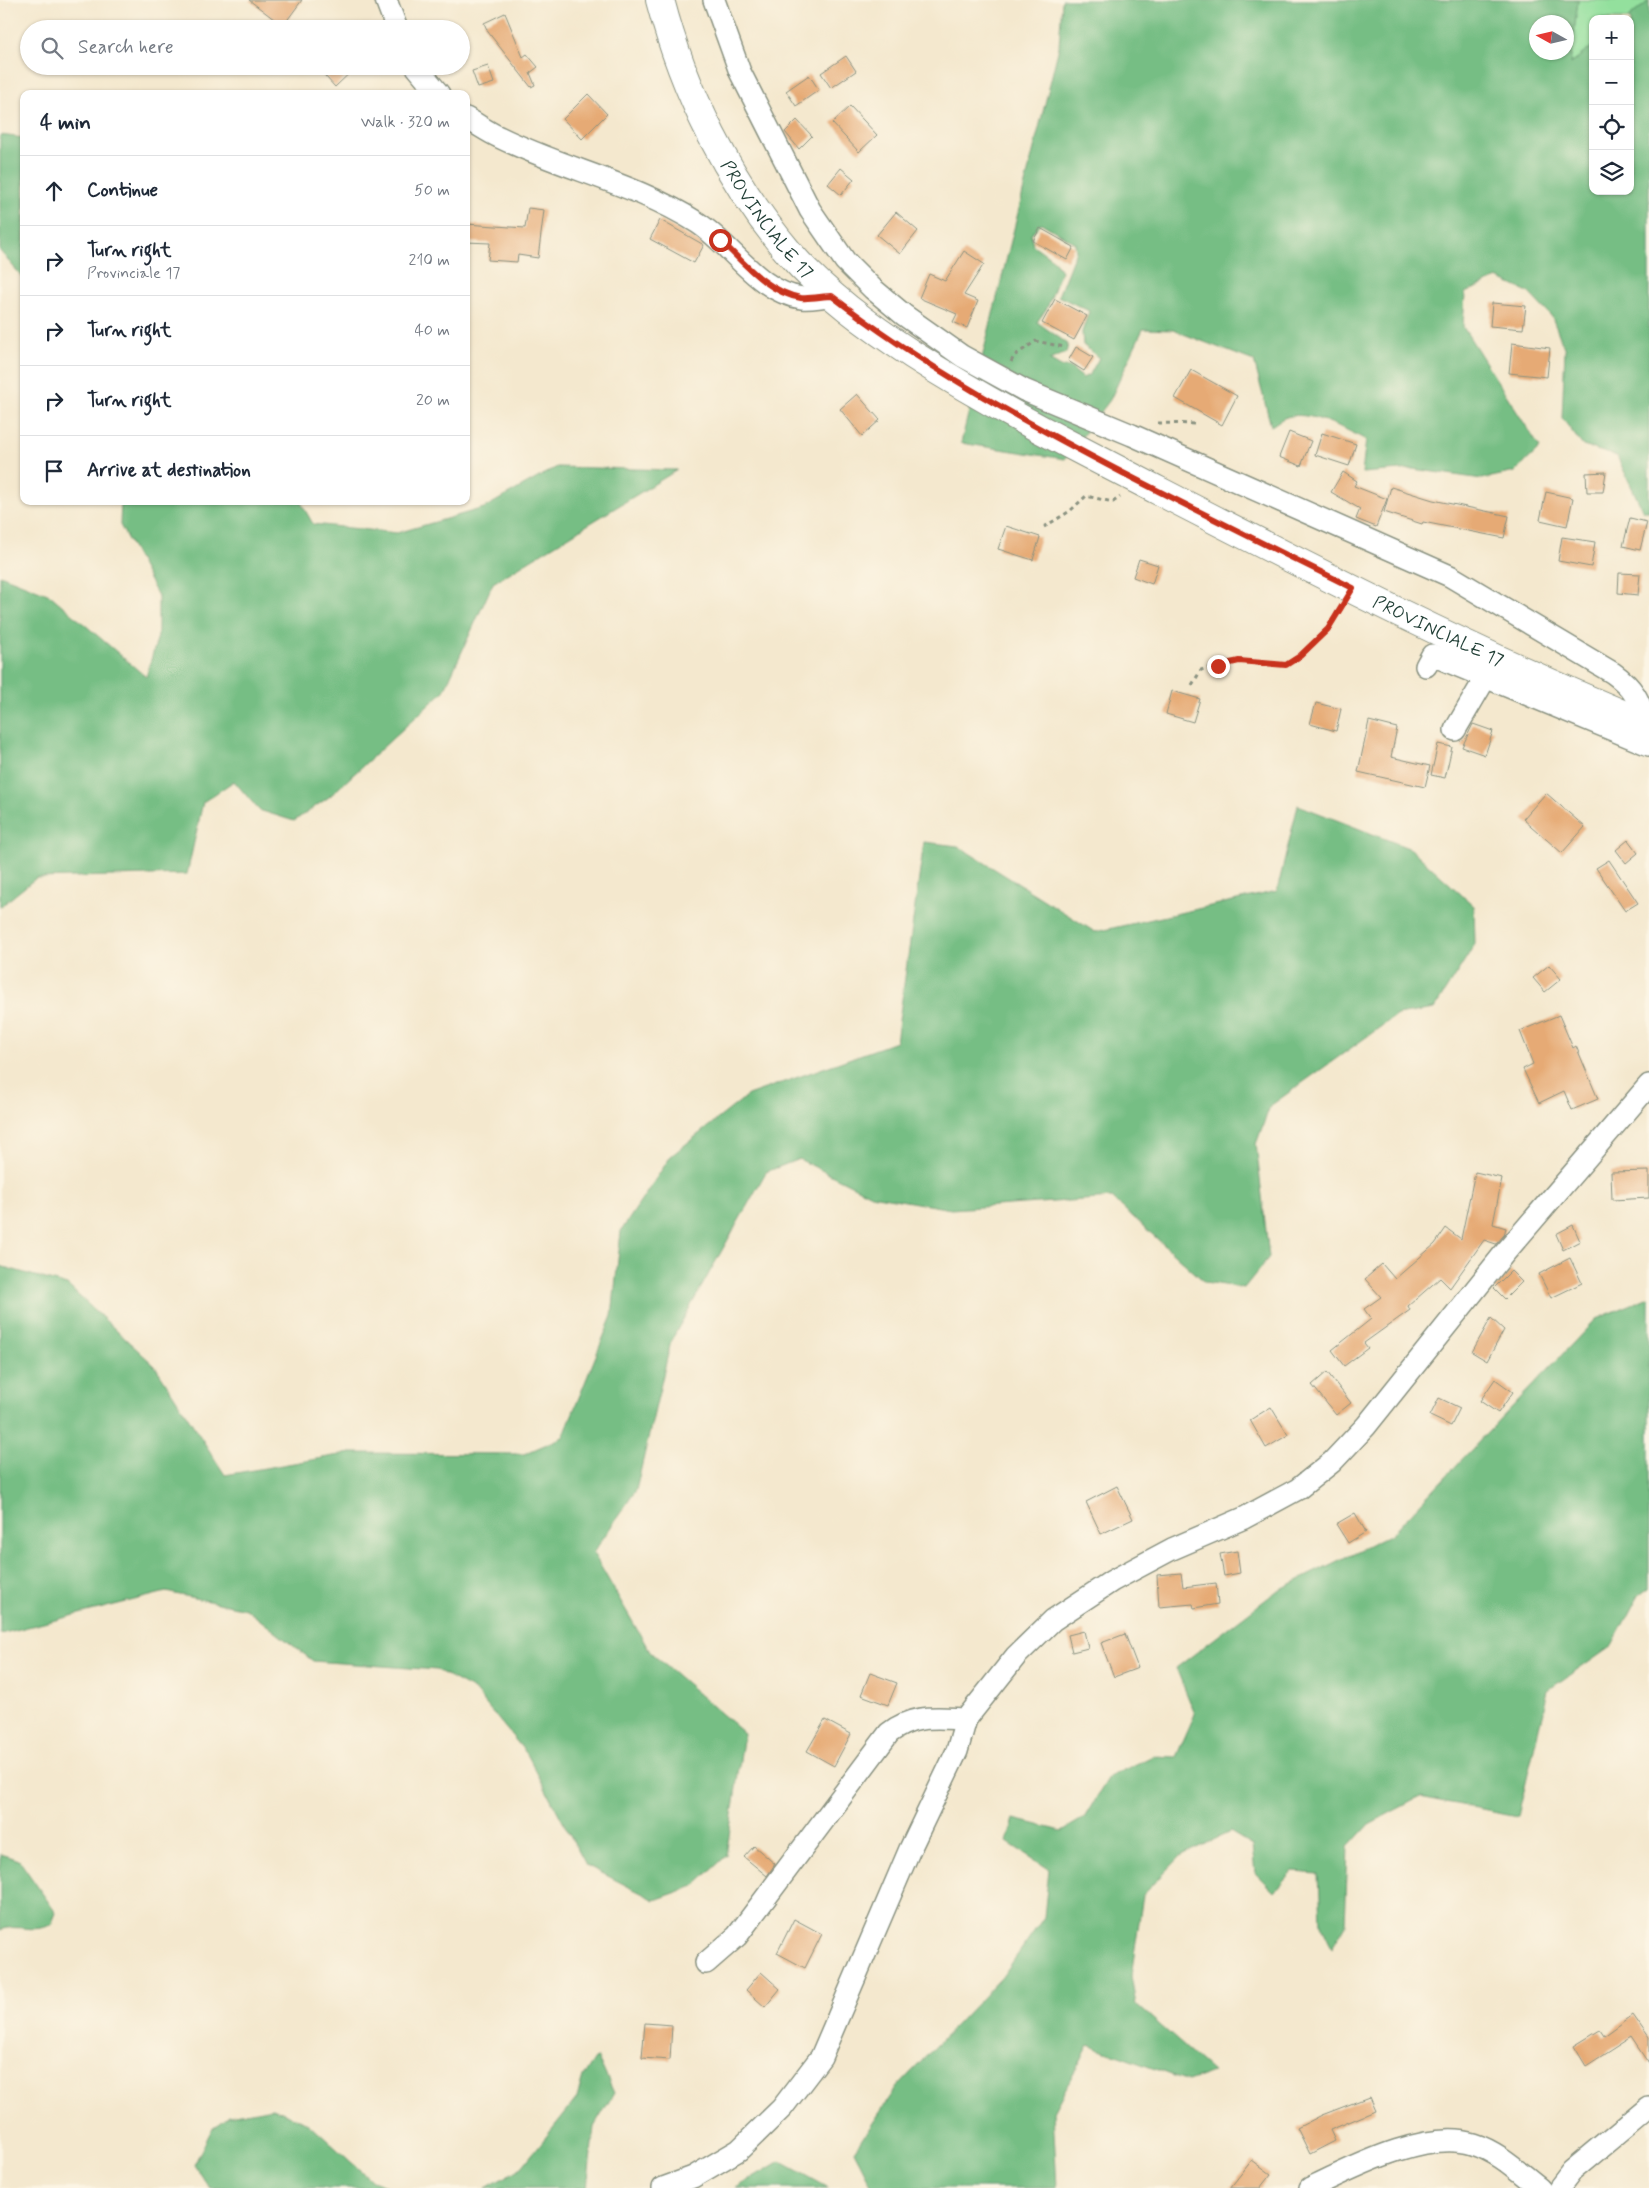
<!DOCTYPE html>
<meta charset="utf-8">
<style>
body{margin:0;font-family:Mynerve,sans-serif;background:#f6f6f7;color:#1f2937}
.controls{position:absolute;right:15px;top:15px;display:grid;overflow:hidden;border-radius:10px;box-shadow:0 1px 4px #0004}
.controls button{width:45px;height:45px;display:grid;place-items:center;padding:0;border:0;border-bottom:1px solid #e0e1e3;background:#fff;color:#1f2937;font:25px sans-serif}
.compass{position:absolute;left:1529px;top:15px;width:45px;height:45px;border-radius:50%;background:#fff;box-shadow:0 1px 4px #0004;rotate:278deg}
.stop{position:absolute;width:15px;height:15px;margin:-11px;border:4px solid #c8321e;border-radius:50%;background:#fff}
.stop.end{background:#c8321e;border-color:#fff;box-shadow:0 1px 5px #0008}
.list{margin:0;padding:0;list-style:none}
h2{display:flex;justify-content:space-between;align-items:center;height:65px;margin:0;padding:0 20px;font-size:21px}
h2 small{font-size:16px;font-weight:400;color:#747a83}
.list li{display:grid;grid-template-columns:32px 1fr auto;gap:15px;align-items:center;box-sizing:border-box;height:70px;padding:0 20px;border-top:1px solid #e0e1e3}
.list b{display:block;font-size:19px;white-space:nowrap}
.list p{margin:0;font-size:16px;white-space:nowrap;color:#747a83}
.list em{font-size:16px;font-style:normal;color:#747a83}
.icon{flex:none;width:28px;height:28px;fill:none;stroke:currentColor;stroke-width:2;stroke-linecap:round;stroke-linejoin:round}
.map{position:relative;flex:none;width:1649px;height:2188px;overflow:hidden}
.search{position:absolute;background:#fff;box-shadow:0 1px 4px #0004;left:20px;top:20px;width:450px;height:55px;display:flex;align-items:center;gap:12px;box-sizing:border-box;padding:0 18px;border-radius:28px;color:#747a83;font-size:19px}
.panel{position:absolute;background:#fff;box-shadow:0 1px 4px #0004;left:20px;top:90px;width:450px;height:415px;border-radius:10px}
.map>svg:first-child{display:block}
.green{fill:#93e09d;stroke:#598e68}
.forest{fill:#76be84;stroke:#4a7e5c;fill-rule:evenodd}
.building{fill:#e6aa75}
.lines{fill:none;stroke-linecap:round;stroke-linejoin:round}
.minor-casing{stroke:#8a9281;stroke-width:24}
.primary-casing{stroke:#8a9281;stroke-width:30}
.path{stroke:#8a9281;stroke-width:3;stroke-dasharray:4 4;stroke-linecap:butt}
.minor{stroke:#fff;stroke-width:21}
.primary{stroke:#fff;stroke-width:28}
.route{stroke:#c8321e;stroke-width:6}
.labels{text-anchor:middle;stroke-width:4;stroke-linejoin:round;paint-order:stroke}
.street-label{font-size:18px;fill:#1f3d34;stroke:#fcf5e5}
</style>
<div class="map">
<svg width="1649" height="2188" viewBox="0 0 1649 2188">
<rect width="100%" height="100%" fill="#fcf5e5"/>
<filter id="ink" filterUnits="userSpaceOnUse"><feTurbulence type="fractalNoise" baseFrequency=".02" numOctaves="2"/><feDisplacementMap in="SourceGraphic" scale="10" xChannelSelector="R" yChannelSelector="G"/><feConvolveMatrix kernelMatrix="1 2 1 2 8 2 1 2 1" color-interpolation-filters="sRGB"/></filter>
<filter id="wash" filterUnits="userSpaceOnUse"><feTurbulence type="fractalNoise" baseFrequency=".0096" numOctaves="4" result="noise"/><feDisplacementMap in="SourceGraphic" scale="20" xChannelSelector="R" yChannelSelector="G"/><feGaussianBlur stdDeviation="1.12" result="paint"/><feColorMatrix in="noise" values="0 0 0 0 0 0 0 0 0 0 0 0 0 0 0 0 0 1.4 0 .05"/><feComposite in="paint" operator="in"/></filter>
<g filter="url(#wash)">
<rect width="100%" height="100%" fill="#f4e8ce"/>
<polygon class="green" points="1578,0 1649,0 1649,1 1627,19 1593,19 1593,46 1570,64"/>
<g class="forest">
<path d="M1062,0H1578L1570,64L1593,46V191H1630V19H1627L1649,1V511H1643L1617,456L1583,446L1562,418L1565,350L1552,317L1528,292L1497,278L1465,293L1463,327L1540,448L1515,472L1482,479L1413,469L1362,473L1366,440C1346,429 1306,408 1284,418C1279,420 1275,424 1271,426L1254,361L1173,330L1143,329L1110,400L1065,459L961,443L1059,47ZM1536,22H1566V52H1536ZM1041,223L1075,243L1076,251L1058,296L1089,311L1082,332L1083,345L1099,358L1090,374L1083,378L1070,367H1061L1049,360L1066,353L1068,344L1037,322L1047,308L1061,271L1054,260L1033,245L1031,234Z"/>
<polygon points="0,135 24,138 24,279 0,251"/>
<polygon points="557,467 677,470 493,583 444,691 329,797 294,821 259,810 234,781 203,802 187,874 36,878 0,907 0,575 50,595 146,677 158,636 158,596 120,525 121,501 300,501 313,524 397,533 484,508"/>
<polygon points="1298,805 1411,849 1474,906 1475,944 1434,1009 1397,1015 1270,1106 1256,1144 1269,1257 1244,1288 1205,1282 1112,1198 951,1209 871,1195 799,1159 766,1172 671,1341 636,1490 593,1553 650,1652 744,1733 726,1856 694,1886 655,1900 586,1865 527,1754 474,1690 437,1670 313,1661 246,1609 166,1592 0,1634 0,1266 67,1285 155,1366 225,1475 351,1453 524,1454 563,1437 612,1316 621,1231 671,1156 748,1095 896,1042 924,842 958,846 1095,932 1277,891"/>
<polygon points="1649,1297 1649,1588 1638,1596 1612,1645 1548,1690 1518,1816 1420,1797 1369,1824 1348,1847 1345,1925 1332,1948 1321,1925 1319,1873 1293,1871 1274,1892 1255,1873 1252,1845 1230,1832 1182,1855 1143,1895 1131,1976 1136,2004 1213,2072 1188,2081 1089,2045 1053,2112 1057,2188 873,2188 854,2151 897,2087 1002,1977 1044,1917 1049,1869 1007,1842 1014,1819 1062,1831 1084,1818 1109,1777 1153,1756 1176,1757 1195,1714 1176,1668 1277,1591 1390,1535 1596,1319"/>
<path d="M0,1854L19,1860L56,1913L51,1925C30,1934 20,1923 0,1930Z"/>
<polygon points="597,2056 614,2093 594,2127 587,2188 486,2188 522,2167 577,2098 583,2077"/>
<polygon points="272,2108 308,2123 372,2181 391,2188 210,2188 194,2165 212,2129 230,2116"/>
<polygon points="780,2161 829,2188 735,2188"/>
</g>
<g id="blocks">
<g class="building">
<polygon points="249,0 302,0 283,26"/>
<polygon points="505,13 523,57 527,54 538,67 530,73 535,85 531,87 488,32 484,23"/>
<polygon points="846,56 856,71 831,88 821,73"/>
<polygon points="316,66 357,66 335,87"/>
<polygon points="488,66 494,83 478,88 472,71"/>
<polygon points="809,75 819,90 796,106 786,91"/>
<polygon points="588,94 607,114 582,139 563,119"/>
<polygon points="850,106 877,135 859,152 832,123"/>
<polygon points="797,120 812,136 799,149 785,132"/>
<polygon points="841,168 854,179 841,195 828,184"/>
<polygon points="528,208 544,210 538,258 518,255 517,262 488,260 490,243 466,242 466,224 525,228"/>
<polygon points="896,212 918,231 900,254 877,235"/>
<polygon points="660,220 704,245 694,263 650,239"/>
<polygon points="1040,228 1074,247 1067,260 1033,241"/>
<polygon points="964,251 984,264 964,295 978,301 967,328 953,322 957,314 919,298 929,274 945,281"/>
<polygon points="1055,299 1087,316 1074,340 1042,323"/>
<polygon points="1492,303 1526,306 1523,329 1490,326"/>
<polygon points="1512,343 1550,348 1547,377 1509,373"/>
<polygon points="1076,347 1093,357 1084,371 1068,361"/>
<polygon points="1191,370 1237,396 1222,425 1175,398"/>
<polygon points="857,394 880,420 862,436 840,409"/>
<polygon points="1289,432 1311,441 1301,466 1279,457"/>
<polygon points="1322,433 1356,444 1349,466 1315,455"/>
<polygon points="1343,472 1357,481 1354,486 1387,499 1376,527 1356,519 1360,509 1331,492"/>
<polygon points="1606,472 1603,492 1587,492 1586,473"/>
<polygon points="1391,487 1433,500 1509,516 1504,538 1423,522 1422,524 1384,512"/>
<polygon points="1546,492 1573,498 1567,526 1540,520"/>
<polygon points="1630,518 1647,522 1640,550 1623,546"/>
<polygon points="1006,526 1040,537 1033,560 998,549"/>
<polygon points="1562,537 1595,542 1591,567 1558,561"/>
<polygon points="1139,559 1158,565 1152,584 1133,577"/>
<polygon points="1619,573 1640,574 1638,595 1618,593"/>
<polygon points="1172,691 1200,699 1193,722 1166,714"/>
<polygon points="1316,703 1341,709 1336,731 1310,724"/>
<polygon points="1369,721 1397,728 1391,757 1430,766 1425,787 1358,772"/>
<polygon points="1473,724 1493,731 1485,755 1462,747"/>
<polygon points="1438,744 1452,747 1445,778 1431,775"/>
<polygon points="1546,793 1585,827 1562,853 1523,819"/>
<polygon points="1628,840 1638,853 1626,863 1616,850"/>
<polygon points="1609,860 1638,903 1625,911 1596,868"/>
<polygon points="1549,965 1561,979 1545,992 1533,978"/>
<polygon points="1559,1015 1573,1048 1576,1046 1598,1099 1572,1110 1564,1091 1539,1103 1523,1069 1533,1064 1520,1031"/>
<polygon points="1649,1171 1649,1198 1612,1200 1611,1172"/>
<polygon points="1475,1172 1502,1178 1493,1224 1506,1228 1504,1235 1496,1244 1484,1240 1450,1288 1440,1278 1408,1306 1410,1310 1364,1343 1368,1348 1344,1366 1332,1350 1371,1319 1364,1309 1381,1297 1365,1279 1382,1264 1395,1279 1435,1244 1446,1228 1461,1239"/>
<polygon points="1573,1225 1580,1241 1563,1250 1556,1234"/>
<polygon points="1570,1258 1582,1283 1551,1298 1539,1274"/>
<polygon points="1511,1271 1522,1282 1505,1299 1494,1288"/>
<polygon points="1491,1318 1504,1330 1487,1361 1472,1352"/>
<polygon points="1327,1372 1351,1403 1336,1415 1312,1385"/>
<polygon points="1495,1379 1513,1392 1498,1413 1480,1401"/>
<polygon points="1439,1398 1460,1408 1451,1426 1430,1416"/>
<polygon points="1271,1407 1288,1435 1266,1448 1250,1420"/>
<polygon points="1117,1486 1133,1519 1101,1534 1086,1502"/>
<polygon points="1355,1513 1366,1532 1348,1543 1336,1524"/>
<polygon points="1237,1551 1240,1573 1224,1576 1220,1554"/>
<polygon points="1181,1573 1183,1587 1216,1583 1218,1604 1194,1608 1193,1604 1159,1607 1157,1575"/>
<polygon points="1084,1631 1088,1648 1072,1652 1068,1635"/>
<polygon points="1125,1634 1138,1668 1114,1677 1101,1643"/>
<polygon points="870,1673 897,1683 888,1705 861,1695"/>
<polygon points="825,1720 851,1734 834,1766 807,1751"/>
<polygon points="754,1846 775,1864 767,1876 744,1857"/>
<polygon points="794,1919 822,1934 805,1968 777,1953"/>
<polygon points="761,1972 780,1989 765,2007 746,1990"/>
<polygon points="1633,2015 1649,2038 1649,2064 1631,2037 1586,2066 1574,2046 1600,2030 1604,2036"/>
<polygon points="645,2023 672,2025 670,2060 642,2058"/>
<polygon points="1369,2097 1375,2111 1330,2130 1335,2141 1310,2154 1297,2128 1322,2115"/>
<polygon points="1252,2160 1271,2174 1260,2188 1230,2188"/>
</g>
</g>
</g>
<g filter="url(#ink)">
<use href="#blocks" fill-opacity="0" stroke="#8a9281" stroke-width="1"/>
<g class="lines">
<g class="minor-casing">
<g id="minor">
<polyline points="386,0 397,29"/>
<path d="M714,0L740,72L810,210L845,261L873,289L904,315L962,356L1024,390L1132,435L1450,576L1613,673C1634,688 1639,700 1647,724"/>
<polyline points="416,66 439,94"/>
<path d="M466,118C477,124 488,132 499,137C564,169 637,184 698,223C733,246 758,292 802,298C812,299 823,296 832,296"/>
<polyline points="1426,666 1432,655 1649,745"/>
<polyline points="1455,730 1486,677"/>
<path d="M706,1963L737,1936L889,1733C914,1714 935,1718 966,1719"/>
<polyline points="663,2188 693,2177 739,2150 782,2108 821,2057 910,1849 957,1751 966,1719 1016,1656 1053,1620 1112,1581 1172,1549 1244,1518 1298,1489 1332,1462 1366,1426 1503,1255 1649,1085"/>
<path d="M1310,2188C1352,2168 1426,2129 1473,2144C1499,2152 1519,2172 1540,2188"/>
<polyline points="1559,2188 1572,2171 1649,2107"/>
</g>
</g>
<g class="primary-casing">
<g id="primary">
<path id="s1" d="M660,0C684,92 729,182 790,254C825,294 869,326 913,355C992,406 1076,448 1159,491C1320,574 1482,657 1649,725"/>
</g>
</g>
<g class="path">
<polyline points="1011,362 1014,356 1036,341 1064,347"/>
<polyline points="1158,423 1198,424"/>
<polyline points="1044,527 1070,511 1086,496 1113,502 1120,497"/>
<polyline points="1192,685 1201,670 1227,662 1239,661 1286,665 1300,656 1328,629 1341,607"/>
</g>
<use href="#minor" class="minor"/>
<use href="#primary" class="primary"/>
</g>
</g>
<g class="lines" filter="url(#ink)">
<path class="route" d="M720,240C744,263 767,292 801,298C811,299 823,296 832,296C922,366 1022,420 1123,473C1199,512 1276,550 1353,588L1328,629L1300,656L1286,665L1239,661L1218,666"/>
</g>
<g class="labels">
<g class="street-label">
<text dy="6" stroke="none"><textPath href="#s1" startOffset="246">PROVINCIALE 17</textPath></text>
<text dy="6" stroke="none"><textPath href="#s1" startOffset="1041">PROVINCIALE 17</textPath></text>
</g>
</g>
</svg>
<div class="controls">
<button>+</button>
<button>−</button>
<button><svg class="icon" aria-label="locate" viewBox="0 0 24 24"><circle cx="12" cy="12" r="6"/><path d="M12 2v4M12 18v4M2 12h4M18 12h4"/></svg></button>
<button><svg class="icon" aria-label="layers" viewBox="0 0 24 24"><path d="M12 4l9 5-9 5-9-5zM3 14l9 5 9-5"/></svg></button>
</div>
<svg class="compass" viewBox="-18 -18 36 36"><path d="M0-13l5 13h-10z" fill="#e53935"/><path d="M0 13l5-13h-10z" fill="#747a83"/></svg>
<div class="stop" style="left:720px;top:240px"></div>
<div class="stop end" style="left:1218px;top:666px"></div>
<div class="search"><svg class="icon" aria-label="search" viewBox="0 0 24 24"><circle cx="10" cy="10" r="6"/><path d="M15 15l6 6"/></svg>Search here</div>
<section class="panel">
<h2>4 min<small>Walk · 320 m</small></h2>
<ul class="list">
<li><svg class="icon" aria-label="ahead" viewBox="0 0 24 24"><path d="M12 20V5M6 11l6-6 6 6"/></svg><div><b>Continue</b></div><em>50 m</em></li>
<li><svg class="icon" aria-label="right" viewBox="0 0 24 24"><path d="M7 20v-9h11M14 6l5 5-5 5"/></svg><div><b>Turn right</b><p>Provinciale 17</p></div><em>210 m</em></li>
<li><svg class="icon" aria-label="right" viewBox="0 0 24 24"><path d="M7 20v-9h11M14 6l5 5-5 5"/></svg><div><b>Turn right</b></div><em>40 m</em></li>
<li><svg class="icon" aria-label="right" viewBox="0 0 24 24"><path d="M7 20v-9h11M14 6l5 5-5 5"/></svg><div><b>Turn right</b></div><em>20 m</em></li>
<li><svg class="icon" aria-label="arrive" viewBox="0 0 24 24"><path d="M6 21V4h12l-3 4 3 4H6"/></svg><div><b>Arrive at destination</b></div></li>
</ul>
</section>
</div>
